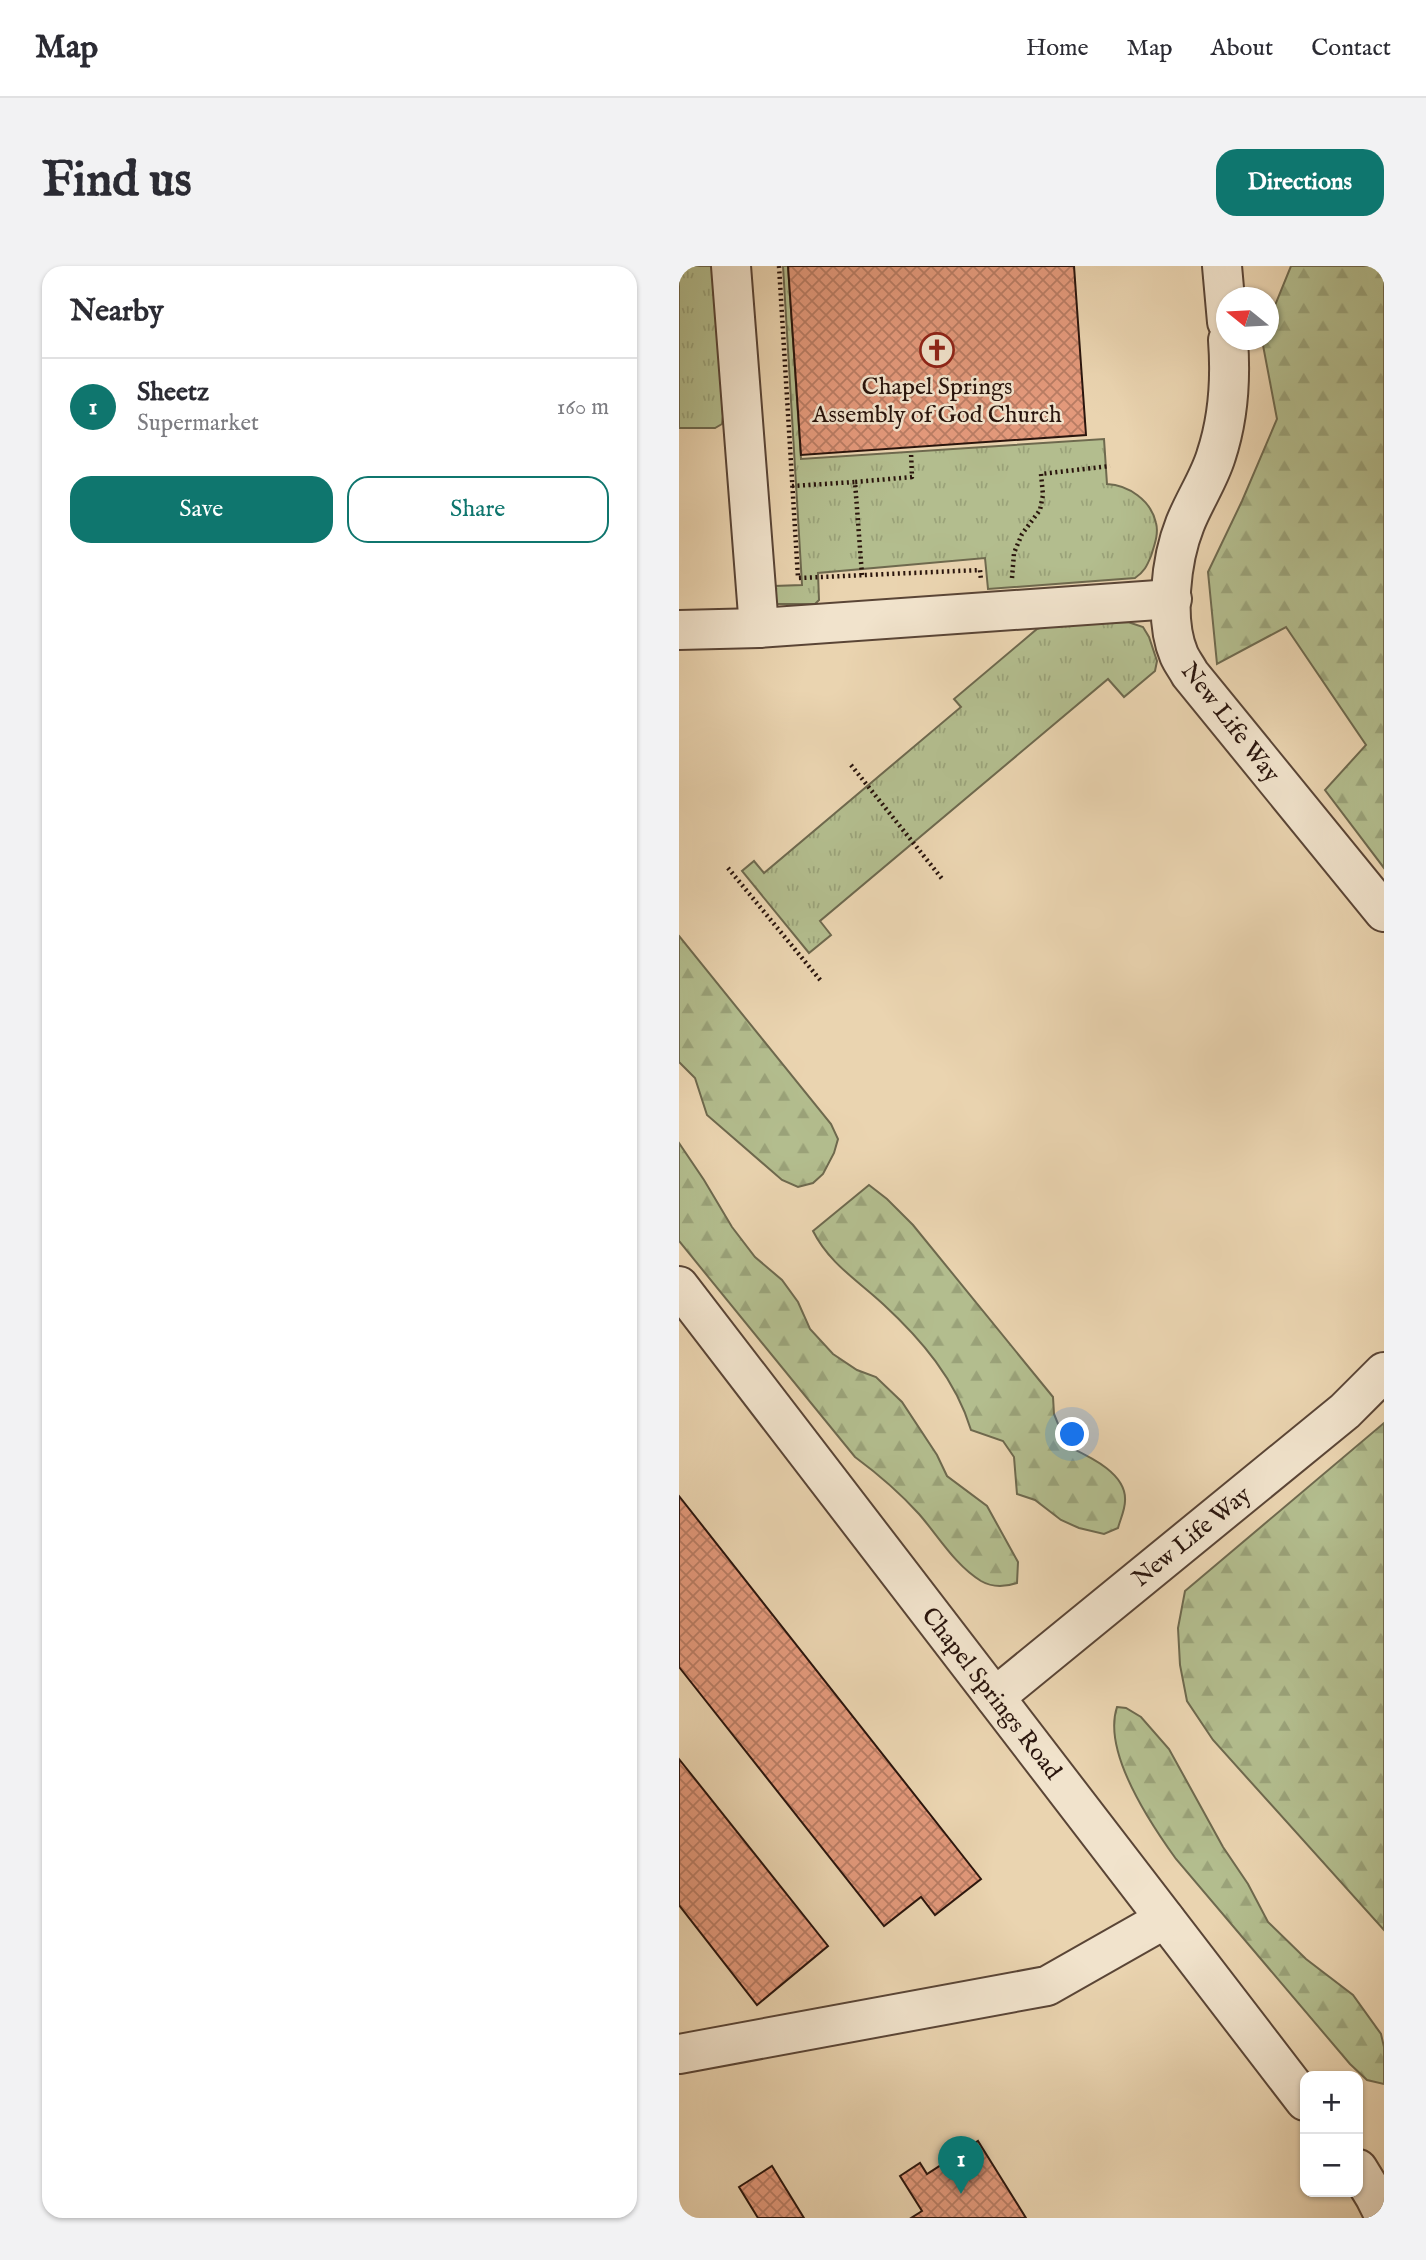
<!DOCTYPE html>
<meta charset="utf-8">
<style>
body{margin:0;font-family:"IM FELL English",serif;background:#f2f2f3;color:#2b2b33}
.controls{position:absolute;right:21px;bottom:21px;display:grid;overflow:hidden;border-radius:14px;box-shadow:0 2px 5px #0004}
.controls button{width:63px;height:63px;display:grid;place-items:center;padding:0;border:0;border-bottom:2px solid #e1e1e2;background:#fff;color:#2b2b33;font:35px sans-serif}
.compass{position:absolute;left:537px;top:21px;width:63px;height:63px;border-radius:50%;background:#fff;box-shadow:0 2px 5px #0004;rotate:288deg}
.you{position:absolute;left:394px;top:1169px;width:24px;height:24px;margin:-18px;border:5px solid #fff;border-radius:50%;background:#1a73e8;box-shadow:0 0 0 10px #1a73e833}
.badge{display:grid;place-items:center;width:46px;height:46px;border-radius:50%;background:#0f766e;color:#fff;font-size:23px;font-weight:700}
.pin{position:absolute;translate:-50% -58px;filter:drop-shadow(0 2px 4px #0008)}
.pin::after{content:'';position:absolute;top:37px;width:24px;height:21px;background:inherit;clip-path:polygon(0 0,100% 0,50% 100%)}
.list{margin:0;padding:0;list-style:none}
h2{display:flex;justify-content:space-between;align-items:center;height:91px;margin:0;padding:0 28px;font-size:30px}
h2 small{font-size:23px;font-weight:400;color:#7c7c81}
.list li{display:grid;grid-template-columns:46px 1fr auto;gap:21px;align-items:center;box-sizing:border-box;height:98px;padding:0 28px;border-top:2px solid #e1e1e2}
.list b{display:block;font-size:26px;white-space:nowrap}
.list p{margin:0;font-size:23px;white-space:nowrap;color:#7c7c81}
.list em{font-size:23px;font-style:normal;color:#7c7c81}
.actions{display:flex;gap:14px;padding:21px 28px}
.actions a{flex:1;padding:16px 0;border:2px solid #0f766e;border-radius:21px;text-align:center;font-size:24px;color:#0f766e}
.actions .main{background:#0f766e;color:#fff}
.map{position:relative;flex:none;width:705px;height:1952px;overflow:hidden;border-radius:21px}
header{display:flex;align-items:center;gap:42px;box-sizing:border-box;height:98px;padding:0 35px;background:#fff;border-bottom:2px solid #e1e1e2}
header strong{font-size:33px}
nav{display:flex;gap:38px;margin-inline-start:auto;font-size:24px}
.intro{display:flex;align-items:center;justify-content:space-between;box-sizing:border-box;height:168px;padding:0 42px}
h1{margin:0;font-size:49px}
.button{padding:18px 32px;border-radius:21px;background:#0f766e;color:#fff;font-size:24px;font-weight:700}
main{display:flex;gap:42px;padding:0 42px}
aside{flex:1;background:#fff;border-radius:21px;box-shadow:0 2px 5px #0004}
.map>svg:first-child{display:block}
.grass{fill:url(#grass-tufts);stroke:#6e694e;stroke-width:2}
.forest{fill:url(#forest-firs);stroke:#6e694e;stroke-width:2}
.building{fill:url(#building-cross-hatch);stroke:#2a150d;stroke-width:2}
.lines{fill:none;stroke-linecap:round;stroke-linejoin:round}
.minor-casing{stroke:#5a4536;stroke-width:42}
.path{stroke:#2a150d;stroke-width:4.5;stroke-dasharray:2 3.5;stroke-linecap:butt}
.minor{stroke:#f1e3cc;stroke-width:38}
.labels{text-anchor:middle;stroke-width:5;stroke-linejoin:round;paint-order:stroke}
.poi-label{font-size:24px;fill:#2a150d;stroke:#f1e3cc}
.street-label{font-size:24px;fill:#2a150d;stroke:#f1e3cc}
</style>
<header>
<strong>Map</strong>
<nav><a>Home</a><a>Map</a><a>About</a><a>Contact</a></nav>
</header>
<div class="intro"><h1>Find us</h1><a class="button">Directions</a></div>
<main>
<aside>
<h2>Nearby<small></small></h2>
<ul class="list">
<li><span class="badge">1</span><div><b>Sheetz</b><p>Supermarket</p></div><em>160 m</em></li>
</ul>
<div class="actions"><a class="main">Save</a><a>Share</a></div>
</aside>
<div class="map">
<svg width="705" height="1952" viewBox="0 0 705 1952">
<defs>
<pattern id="grass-tufts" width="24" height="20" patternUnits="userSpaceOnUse" patternTransform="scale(1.75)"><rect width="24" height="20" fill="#b3bd8e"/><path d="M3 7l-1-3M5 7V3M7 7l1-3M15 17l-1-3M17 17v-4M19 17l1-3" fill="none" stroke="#9aa279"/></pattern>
<pattern id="forest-firs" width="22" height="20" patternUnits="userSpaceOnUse" patternTransform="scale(1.75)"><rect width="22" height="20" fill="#b3bd8e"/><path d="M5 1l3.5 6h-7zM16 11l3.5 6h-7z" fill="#9aa279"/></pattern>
<pattern id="building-cross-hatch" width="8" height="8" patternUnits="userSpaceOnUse" patternTransform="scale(1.75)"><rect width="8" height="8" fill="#e3997b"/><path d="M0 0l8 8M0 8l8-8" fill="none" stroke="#b87c63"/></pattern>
</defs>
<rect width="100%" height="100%" fill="#ead4b0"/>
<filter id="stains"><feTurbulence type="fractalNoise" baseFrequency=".00286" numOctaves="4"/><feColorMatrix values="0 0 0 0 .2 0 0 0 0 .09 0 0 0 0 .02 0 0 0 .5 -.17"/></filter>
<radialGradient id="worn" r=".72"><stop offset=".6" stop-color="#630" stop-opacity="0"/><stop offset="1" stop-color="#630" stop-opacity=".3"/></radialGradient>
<g class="grass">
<polygon points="0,0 35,0 44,150 43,158 36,162 0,162"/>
<path d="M104,0H109L122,193L425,173L428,218C449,219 472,234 477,257C480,268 475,280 472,290C468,300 465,306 456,312L309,323L306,292L139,307L140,334L136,338H96L95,320L123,319Z"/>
<polygon points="449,356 464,361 470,371 478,395 476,405 445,431 429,413 141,655 152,669 130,687 63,605 75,595 85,607 282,441 275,433 358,363 369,359"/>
</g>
<g class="forest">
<polygon points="612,0 705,0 705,602 646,524 687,479 607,361 538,398 529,306 563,235 598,153 583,74 590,74 590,54"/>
<polygon points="0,670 152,858 159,873 155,887 144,908 134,917 119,921 103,914 28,849 16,812 0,796"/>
<path d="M0,877L25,914L53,961L76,991L103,1014L119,1036L131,1063L154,1088L178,1104L197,1111L223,1136L258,1189L268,1210L308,1240L339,1296L338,1317C326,1321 314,1322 302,1315C276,1299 260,1271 240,1248C221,1227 199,1208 176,1191L0,975Z"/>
<path d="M190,919L208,933L234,959L374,1131L375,1148L388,1180C409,1190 448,1207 446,1235C446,1244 441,1254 439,1262L425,1268L400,1262L382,1254L356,1234L338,1228L335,1191L324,1175L292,1164C277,1114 242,1073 204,1038C178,1014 150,997 134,965Z"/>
<polygon points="705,1157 705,1664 534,1474 508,1435 501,1399 499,1362 506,1325"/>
<path d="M438,1441L447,1442L462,1451L490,1483L544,1581L569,1618L589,1656L627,1693L674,1729L702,1768L705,1781V1818L688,1814L671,1798L497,1593C471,1557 423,1486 438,1441Z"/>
</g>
<g class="building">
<polygon points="109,0 395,0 407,169 122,189"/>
<polygon points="0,1230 302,1613 256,1649 242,1631 205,1660 0,1401"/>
<polygon points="0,1493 149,1680 78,1739 0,1639"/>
<polygon points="299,1875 347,1952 232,1952 243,1945 221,1910 241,1897 248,1908"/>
<polygon points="93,1900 125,1952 79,1952 60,1921"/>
</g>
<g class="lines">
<g class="minor-casing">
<g id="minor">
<polyline points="52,0 80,362"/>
<polyline points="543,0 548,56"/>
<path d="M549,74C552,114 550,151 537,190C530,213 515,235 506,258C492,293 485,354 500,389C503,396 508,402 511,408L705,646"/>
<polyline points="0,364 80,362 493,333"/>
<polyline points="0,1020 626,1835"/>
<polyline points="316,1431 666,1145 705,1106"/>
<polyline points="0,1788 368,1720 486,1653"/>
<polyline points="679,1903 696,1931 705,1949"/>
</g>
</g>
<g class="path">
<polyline points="100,0 119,312 301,304 302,314"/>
<polyline points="113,220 176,216"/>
<polyline points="183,309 176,216 233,211 232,186"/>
<polyline points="333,312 335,287 343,268 361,244 364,229 362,208 431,200"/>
<polyline points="172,499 264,614"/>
<polyline points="49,602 142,715"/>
</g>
<use href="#minor" class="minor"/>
</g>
<defs>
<g id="church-ring" transform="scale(1.75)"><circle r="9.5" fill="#f1e3cc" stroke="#8f2418" stroke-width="1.5"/><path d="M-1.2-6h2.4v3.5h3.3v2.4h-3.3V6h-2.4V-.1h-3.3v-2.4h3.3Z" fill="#8f2418"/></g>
</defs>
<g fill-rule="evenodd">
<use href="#church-ring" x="258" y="84"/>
</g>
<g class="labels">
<g class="poi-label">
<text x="258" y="128">Chapel Springs<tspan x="258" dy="28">Assembly of God Church</tspan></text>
</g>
<g class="street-label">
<text transform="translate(552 456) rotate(52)" y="8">New Life Way</text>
<text transform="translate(512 1270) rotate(-39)" y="8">New Life Way</text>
<text transform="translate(313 1427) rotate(52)" y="8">Chapel Springs Road</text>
</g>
</g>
<rect width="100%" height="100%" filter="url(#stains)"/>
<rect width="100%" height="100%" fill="url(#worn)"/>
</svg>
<div class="controls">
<button>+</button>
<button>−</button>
</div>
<svg class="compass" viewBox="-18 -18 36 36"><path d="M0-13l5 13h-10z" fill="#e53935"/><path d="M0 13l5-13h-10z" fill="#7c7c81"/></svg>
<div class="you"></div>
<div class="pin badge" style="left:282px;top:1928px">1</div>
</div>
</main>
